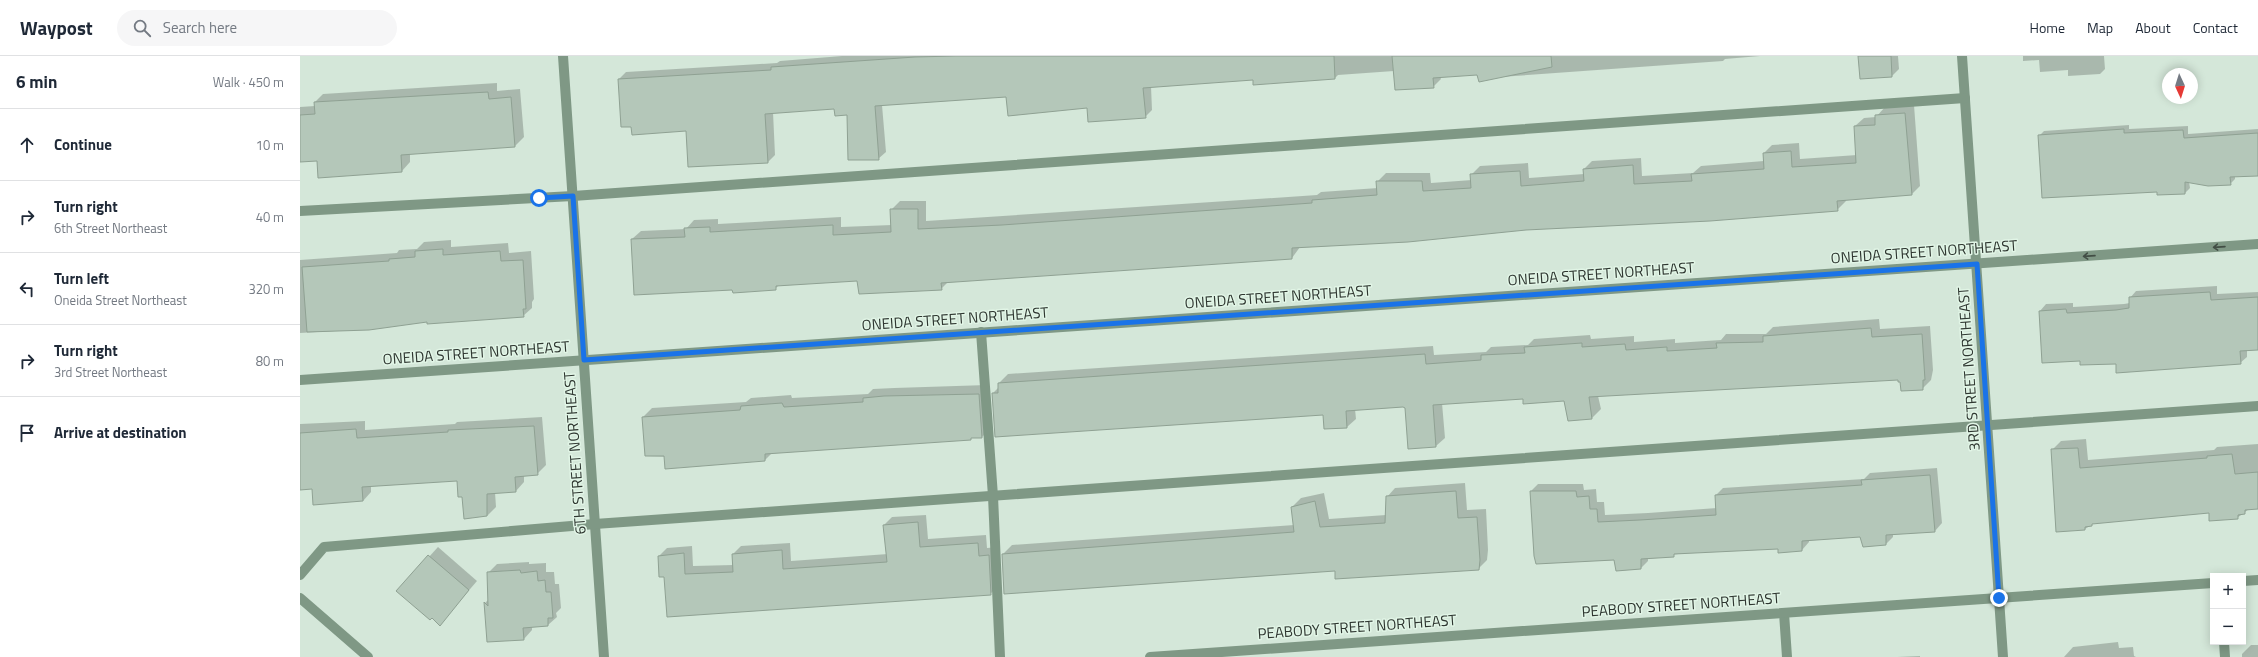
<!DOCTYPE html>
<meta charset="utf-8">
<style>
body{margin:0;font-family:"Titillium Web",sans-serif;background:#f6f6f7;color:#1f2937}
.controls{position:absolute;right:12px;bottom:12px;display:grid;overflow:hidden;border-radius:0px;box-shadow:0 2px 10px #0003}
.controls button{width:36px;height:36px;display:grid;place-items:center;padding:0;border:0;border-bottom:1px solid #e0e1e3;background:#fff;color:#1f2937;font:20px sans-serif}
.compass{position:absolute;left:1862px;top:12px;width:36px;height:36px;border-radius:50%;background:#fff;box-shadow:0 2px 10px #0003;rotate:176deg}
.stop{position:absolute;width:12px;height:12px;margin:-9px;border:3px solid #1a73e8;border-radius:50%;background:#fff}
.stop.end{background:#1a73e8;border-color:#fff;box-shadow:0 1px 4px #0008}
.list{margin:0;padding:0;list-style:none}
h2{display:flex;justify-content:space-between;align-items:center;height:52px;margin:0;padding:0 16px;font-size:17px}
h2 small{font-size:13px;font-weight:400;color:#747a83}
.list li{display:grid;grid-template-columns:26px 1fr auto;gap:12px;align-items:center;box-sizing:border-box;height:72px;padding:0 16px;border-top:1px solid #e0e1e3}
.list b{display:block;font-size:15px;white-space:nowrap}
.list p{margin:0;font-size:13px;white-space:nowrap;color:#747a83}
.list em{font-size:13px;font-style:normal;color:#747a83}
.icon{flex:none;width:22px;height:22px;fill:none;stroke:currentColor;stroke-width:2;stroke-linecap:round;stroke-linejoin:round}
.map{position:relative;flex:none;width:1958px;height:601px;overflow:hidden}
header{display:flex;align-items:center;gap:24px;box-sizing:border-box;height:56px;padding:0 20px;background:#fff;border-bottom:1px solid #e0e1e3}
header strong{font-size:19px}
nav{display:flex;gap:22px;margin-inline-start:auto;font-size:14px}
.search{width:280px;height:36px;background:#f6f6f7;display:flex;align-items:center;gap:10px;box-sizing:border-box;padding:0 14px;border-radius:22px;color:#747a83;font-size:15px}
main{display:flex}
aside{flex:1;background:#fff}
.map>svg:first-child{display:block}
.shadow{fill:#0003}
.building{fill:#b4c7b9;stroke:#8fa193}
.lines{fill:none;stroke-linecap:round;stroke-linejoin:round}
.minor{stroke:#7f9885;stroke-width:10}
.oneway{stroke:#424e45}
.route{stroke:#1a73e8;stroke-width:5}
.labels{text-anchor:middle;stroke-width:3;stroke-linejoin:round;paint-order:stroke}
.street-label{font-size:15px;fill:#2e3630;stroke:#e1f5e6}
</style>
<header>
<strong>Waypost</strong>
<div class="search"><svg class="icon" aria-label="search" viewBox="0 0 24 24"><circle cx="10" cy="10" r="6"/><path d="M15 15l6 6"/></svg>Search here</div>
<nav><a>Home</a><a>Map</a><a>About</a><a>Contact</a></nav>
</header>
<main>
<aside>
<h2>6 min<small>Walk · 450 m</small></h2>
<ul class="list">
<li><svg class="icon" aria-label="ahead" viewBox="0 0 24 24"><path d="M12 20V5M6 11l6-6 6 6"/></svg><div><b>Continue</b></div><em>10 m</em></li>
<li><svg class="icon" aria-label="right" viewBox="0 0 24 24"><path d="M7 20v-9h11M14 6l5 5-5 5"/></svg><div><b>Turn right</b><p>6th Street Northeast</p></div><em>40 m</em></li>
<li><svg class="icon" aria-label="left" viewBox="0 0 24 24"><path d="M17 20v-9H6M10 6l-5 5 5 5"/></svg><div><b>Turn left</b><p>Oneida Street Northeast</p></div><em>320 m</em></li>
<li><svg class="icon" aria-label="right" viewBox="0 0 24 24"><path d="M7 20v-9h11M14 6l5 5-5 5"/></svg><div><b>Turn right</b><p>3rd Street Northeast</p></div><em>80 m</em></li>
<li><svg class="icon" aria-label="arrive" viewBox="0 0 24 24"><path d="M6 21V4h12l-3 4 3 4H6"/></svg><div><b>Arrive at destination</b></div></li>
</ul>
</aside>
<div class="map">
<svg width="1958" height="601" viewBox="0 0 1958 601">
<rect width="100%" height="100%" fill="#d4e7d9"/>
<g class="shadow">
<polygon points="542,0 1460,0 1425,3 1423,5 1200,21 1178,18 1140,20 1141,23 1133,31 1094,15 1038,19 1035,22 954,23 851,30 852,54 845,61 707,40 582,49 586,96 578,103 548,58 535,52 473,56 475,99 468,106 387,74 319,23 326,16 477,7 480,5"/>
<polygon points="1560,0 1598,0 1599,13 1591,21"/>
<polygon points="1723,0 1804,0 1805,13 1800,18 1768,20 1768,14 1740,16 1739,4 1723,5"/>
<polygon points="197,27 197,35 220,33 224,81 215,90 110,97 110,106 102,115 18,104 0,105 0,51 15,50 15,46 23,38"/>
<polygon points="1614,49 1620,130 1612,138 1546,143 1546,145 1537,154 1226,173 1000,191 992,202 649,225 641,233 558,224 479,229 475,233 433,233 332,183 341,175 386,173 394,164 418,163 418,168 541,161 541,171 592,169 591,154 600,145 626,145 626,165 1017,139 1021,136 1078,132 1077,126 1086,117 1130,117 1131,127 1172,124 1171,119 1180,110 1228,107 1229,122 1284,118 1284,113 1292,105 1341,102 1342,120 1393,117 1401,110 1464,105 1464,97 1472,89 1499,87 1500,103 1557,99 1555,70 1564,62 1576,61 1585,51"/>
<polygon points="1829,69 1829,73 1888,70 1888,78 1958,73 1958,118 1935,120 1935,123 1930,128 1889,126 1890,132 1885,137 1858,135 1739,80 1744,75"/>
<polygon points="151,184 151,191 208,187 209,197 231,195 234,243 232,246 232,252 223,260 128,265 69,273 0,277 0,204 97,197 99,194 117,193 124,186"/>
<polygon points="1917,230 1917,238 1958,236 1958,293 1947,294 1947,301 1940,307 1817,307 1781,304 1743,306 1740,255 1746,248 1773,247 1773,251 1824,248 1830,247 1830,242 1836,235"/>
<polygon points="1579,263 1580,273 1630,270 1633,314 1631,324 1622,333 1599,322 1298,340 1301,353 1292,362 1268,364 1264,344 1224,342 1142,347 1145,382 1136,390 1103,350 1055,353 1056,363 1047,371 1024,358 693,337 699,331 699,327 708,318 1133,290 1134,299 1186,296 1191,291 1228,289 1234,283 1290,279 1291,283 1334,280 1334,286 1375,283 1375,287 1421,284 1426,278 1466,278 1473,271"/>
<polygon points="687,329 691,372 682,381 673,381 670,383 472,397 465,404 346,400 343,361 352,352 446,346 451,342 491,339 492,342 568,338 573,333 594,332"/>
<polygon points="242,361 246,409 237,418 224,419 224,426 216,435 195,436 196,451 187,460 163,440 158,424 71,430 71,436 63,445 13,432 0,433 0,368 65,365 65,374 155,368 157,366"/>
<polygon points="1786,383 1788,404 1914,394 1917,391 1958,388 1958,452 1949,453 1937,462 1910,456 1794,467 1785,473 1752,394 1761,385"/>
<polygon points="1637,412 1642,467 1635,475 1593,478 1593,481 1586,488 1561,480 1509,484 1509,486 1502,494 1478,492 1419,494 1348,501 1348,505 1341,512 1315,504 1237,507 1231,435 1238,428 1283,428 1284,434 1296,433 1297,446 1304,446 1305,459 1348,457 1417,452 1416,439 1423,432 1564,423 1570,417"/>
<polygon points="1165,427 1167,454 1186,453 1188,494 1187,504 1178,513 1036,514 703,498 712,489 994,469 992,451 1001,442 1024,437 1029,463 1086,459 1087,441 1095,432"/>
<polygon points="626,459 628,483 686,479 687,492 697,491 699,530 690,538 365,520 359,500 367,492 392,490 393,510 433,509 433,498 441,490 490,487 491,505 588,498 584,469 592,461"/>
<polygon points="138,491 177,525 140,568 98,535"/>
<polygon points="229,506 229,508 246,507 246,516 254,516 255,528 259,528 261,552 256,557 257,561 248,569 232,570 232,574 224,583 188,585 185,547 189,543 188,517 197,508"/>
<polygon points="1818,586 1819,592 1833,591 1834,600 1836,601 1764,601 1773,591"/>
<polygon points="1951,589 1958,589 1958,601 1942,601 1942,598"/>
<polygon points="1620,600 1620,601 1597,601"/>
</g>
<g class="building">
<polygon points="655,0 1034,0 1035,23 953,29 953,24 843,32 846,62 788,66 787,52 708,60 706,41 575,50 579,104 548,104 547,59 535,60 534,53 465,58 468,107 388,111 386,75 332,79 331,71 321,71 318,23 471,14 471,11 615,1"/>
<polygon points="1092,0 1251,0 1252,11 1179,26 1177,19 1133,22 1134,32 1095,34"/>
<polygon points="1558,0 1591,0 1592,21 1560,23"/>
<polygon points="188,36 189,43 211,41 215,91 101,99 102,116 18,122 17,105 0,106 0,59 15,58 14,46"/>
<polygon points="1605,57 1612,139 1537,145 1538,155 1410,165 1226,174 1108,186 992,192 992,203 641,227 642,234 559,238 557,225 476,230 476,234 433,237 432,234 334,239 331,183 385,181 384,172 410,171 410,176 533,169 533,179 591,176 590,153 618,153 618,173 702,169 1012,147 1012,144 1077,139 1076,125 1122,125 1123,135 1171,132 1170,118 1220,115 1221,130 1284,125 1283,113 1333,109 1334,128 1392,125 1391,118 1464,113 1463,97 1491,95 1492,111 1556,107 1554,70 1575,69 1575,59"/>
<polygon points="1824,73 1824,77 1883,74 1884,82 1958,77 1958,120 1930,121 1931,129 1908,130 1885,126 1885,138 1857,139 1857,136 1742,142 1738,79"/>
<polygon points="143,193 143,199 200,195 201,205 223,204 226,253 223,253 224,261 127,268 127,266 69,274 7,276 2,211 89,205 89,203 115,201 115,195"/>
<polygon points="1910,236 1911,244 1958,241 1958,294 1940,295 1941,308 1816,317 1816,308 1780,309 1780,305 1742,307 1739,255 1766,253 1767,257 1816,254 1829,252 1829,241"/>
<polygon points="1571,272 1572,281 1622,278 1625,324 1623,324 1623,334 1601,335 1600,326 1598,326 1598,324 1289,341 1292,363 1268,365 1264,345 1223,348 1223,343 1133,349 1136,391 1108,393 1105,352 1103,351 1046,355 1047,372 1024,373 1023,359 695,381 692,337 698,337 698,327 1125,298 1126,308 1181,304 1181,299 1225,297 1224,291 1282,287 1282,291 1325,288 1326,294 1367,291 1367,295 1417,292 1416,287 1463,286 1463,280"/>
<polygon points="679,338 682,382 671,382 671,384 465,398 465,405 365,413 364,400 345,400 342,361 440,354 441,350 482,347 484,351 563,346 563,342 584,340"/>
<polygon points="234,370 238,419 215,421 216,436 187,438 187,460 164,463 162,441 158,441 157,425 62,431 63,445 13,449 12,433 0,434 0,377 56,373 57,382 148,376 148,374"/>
<polygon points="1778,392 1780,412 1907,402 1907,400 1932,398 1935,418 1958,416 1958,453 1945,454 1945,458 1938,459 1938,463 1909,465 1909,457 1792,468 1792,470 1785,471 1785,474 1756,476 1751,393"/>
<polygon points="1630,419 1635,476 1586,479 1586,489 1563,491 1560,481 1502,485 1502,495 1478,497 1478,493 1374,498 1374,501 1341,503 1341,513 1316,515 1314,504 1236,508 1234,500 1230,435 1276,435 1277,441 1289,440 1290,453 1297,453 1298,466 1340,464 1416,459 1415,439 1562,429 1561,424"/>
<polygon points="1156,435 1158,462 1177,461 1180,504 1179,514 1035,523 1035,515 704,538 702,498 994,476 991,451 1015,445 1020,471 1085,467 1086,440"/>
<polygon points="618,466 620,491 678,487 679,500 689,499 691,539 367,561 364,521 359,521 358,500 384,497 385,518 433,516 432,498 482,494 483,513 587,506 583,469"/>
<polygon points="128,499 169,534 140,570 132,562 130,564 96,535"/>
<polygon points="220,514 221,517 237,515 238,525 245,524 246,536 251,536 253,562 248,562 248,570 223,572 224,584 187,586 184,546 188,550 187,516"/>
</g>
<g class="lines">
<g class="minor">
<polyline points="263,0 304,601"/>
<polyline points="1662,0 1703,601"/>
<polyline points="0,155 273,140 1665,42"/>
<polyline points="681,276 693,440 700,601"/>
<polyline points="0,324 1958,188"/>
<polyline points="0,519 24,491 295,468 1958,350"/>
<polyline points="1943,525 1958,524"/>
<polyline points="0,542 68,601"/>
<polyline points="1484,557 1487,601"/>
<polyline points="1924,586 1925,601"/>
<polyline points="850,601 1913,527"/>
</g>
</g>
<defs><path id="oneway-shaft" d="M-6 0H5M1.5-3L5.5 0L1.5 3" fill="none" stroke-width="1.6" stroke-linecap="round" stroke-linejoin="round"/></defs>
<g class="oneway">
<use href="#oneway-shaft" transform="translate(1919 191) rotate(176)"/>
<use href="#oneway-shaft" transform="translate(1789 200) rotate(176)"/>
</g>
<g class="lines">
<polyline class="route" points="239,142 273,140 284,304 1677,208 1699,542"/>
</g>
<g class="labels">
<g class="street-label">
<text transform="translate(1624 196) rotate(-4)" y="5">ONEIDA STREET NORTHEAST</text>
<text transform="translate(1301 218) rotate(-4)" y="5">ONEIDA STREET NORTHEAST</text>
<text transform="translate(978 241) rotate(-4)" y="5">ONEIDA STREET NORTHEAST</text>
<text transform="translate(655 263) rotate(-4)" y="5">ONEIDA STREET NORTHEAST</text>
<text transform="translate(176 297) rotate(-4)" y="5">ONEIDA STREET NORTHEAST</text>
<text transform="translate(1669 313) rotate(-94)" y="5">3RD STREET NORTHEAST</text>
<text transform="translate(275 397) rotate(-94)" y="5">6TH STREET NORTHEAST</text>
<text transform="translate(1381 549) rotate(-4)" y="5">PEABODY STREET NORTHEAST</text>
<text transform="translate(1057 571) rotate(-4)" y="5">PEABODY STREET NORTHEAST</text>
</g>
</g>
</svg>
<div class="controls">
<button>+</button>
<button>−</button>
</div>
<svg class="compass" viewBox="-18 -18 36 36"><path d="M0-13l5 13h-10z" fill="#e53935"/><path d="M0 13l5-13h-10z" fill="#747a83"/></svg>
<div class="stop" style="left:239px;top:142px"></div>
<div class="stop end" style="left:1699px;top:542px"></div>
</div>
</main>
